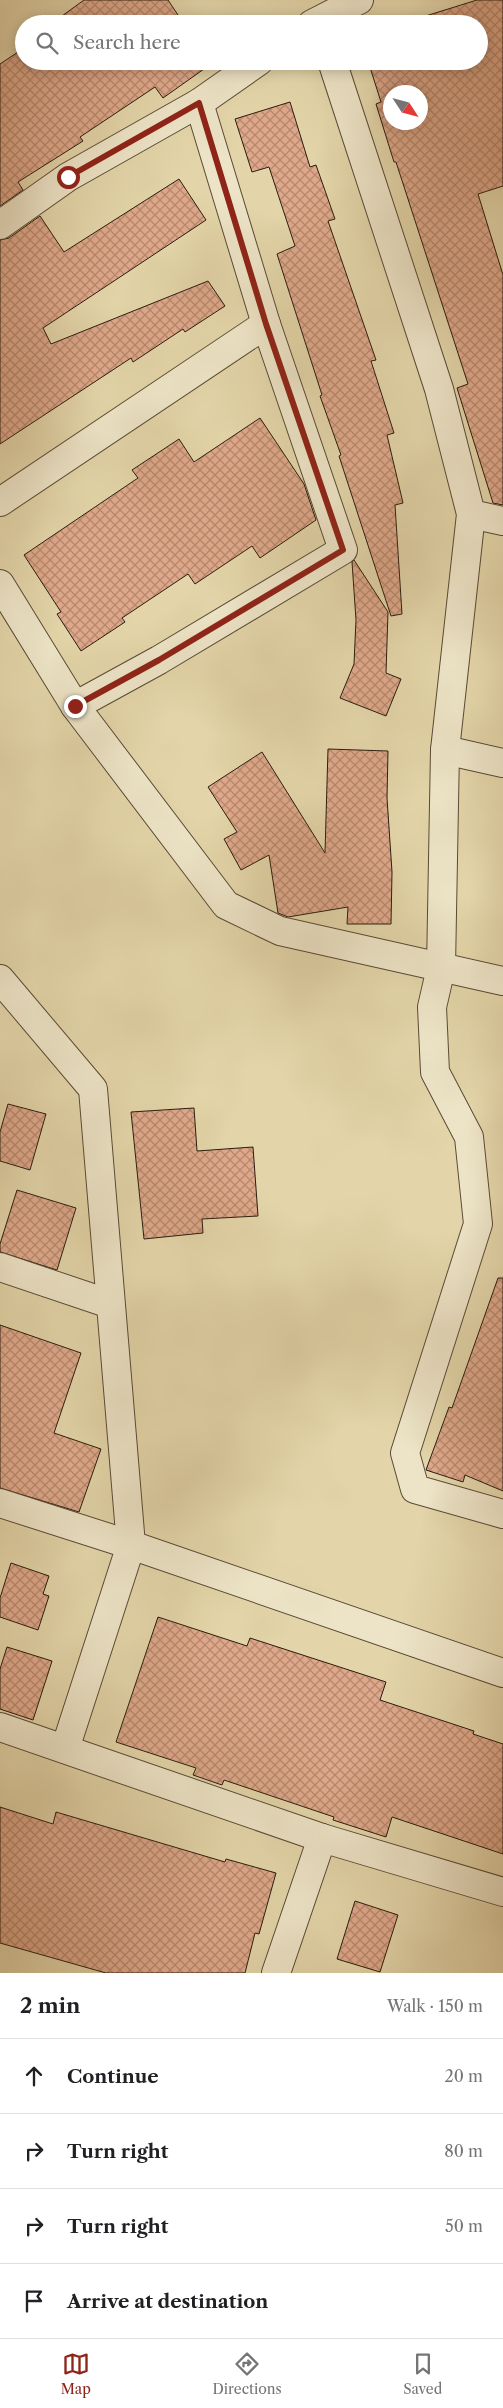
<!DOCTYPE html>
<meta charset="utf-8">
<style>
body{margin:0;font-family:"Libre Caslon Text",serif;background:#f2f2f2;color:#202124}
.compass{position:absolute;left:383px;top:85px;width:45px;height:45px;border-radius:50%;background:#fff;box-shadow:0 2px 12px #0003;rotate:126deg}
.stop{position:absolute;width:15px;height:15px;margin:-11px;border:4px solid #8f2418;border-radius:50%;background:#fff}
.stop.end{background:#8f2418;border-color:#fff;box-shadow:0 1px 5px #0008}
.list{margin:0;padding:0;list-style:none}
h2{display:flex;justify-content:space-between;align-items:center;height:65px;margin:0;padding:0 20px;font-size:21px}
h2 small{font-size:16px;font-weight:400;color:#757577}
.list li{display:grid;grid-template-columns:32px 1fr auto;gap:15px;align-items:center;box-sizing:border-box;height:75px;padding:0 20px;border-top:1px solid #e0e0e0}
.list b{display:block;font-size:19px;white-space:nowrap}
.list em{font-size:16px;font-style:normal;color:#757577}
.icon{flex:none;width:28px;height:28px;fill:none;stroke:currentColor;stroke-width:2;stroke-linecap:round;stroke-linejoin:round}
.map{position:relative;flex:none;width:503px;height:1973px;overflow:hidden}
.search{position:absolute;background:#fff;box-shadow:0 2px 12px #0003;left:15px;right:15px;top:15px;height:55px;display:flex;align-items:center;gap:12px;box-sizing:border-box;padding:0 18px;border-radius:28px;color:#757577;font-size:19px}
.sheet{height:365px;background:#fff}
nav{display:flex;justify-content:space-around;align-items:center;box-sizing:border-box;height:70px;border-top:1px solid #e0e0e0;background:#fff;font-size:14px;color:#757577}
nav a{display:grid;justify-items:center;gap:2px}
nav .on{color:#8f2418}
.map>svg:first-child{display:block}
.building{fill:url(#building-cross-hatch);stroke:#2b1c0e;fill-rule:evenodd}
.lines{fill:none;stroke-linecap:round;stroke-linejoin:round}
.minor-casing{stroke:#594a35;stroke-width:30}
.minor{stroke:#ede4c7;stroke-width:28}
.route{stroke:#8f2418;stroke-width:6}
</style>
<div class="map">
<svg width="503" height="1973" viewBox="0 0 503 1973">
<defs>
<pattern id="building-cross-hatch" width="8" height="8" patternUnits="userSpaceOnUse" patternTransform="scale(1.25)"><rect width="8" height="8" fill="#dfa88a"/><path d="M0 0l8 8M0 8l8-8" fill="none" stroke="#b5886f"/></pattern>
</defs>
<rect width="100%" height="100%" fill="#e3d5a9"/>
<filter id="stains"><feTurbulence type="fractalNoise" baseFrequency=".004" numOctaves="4"/><feColorMatrix values="0 0 0 0 .2 0 0 0 0 .09 0 0 0 0 .02 0 0 0 .5 -.17"/></filter>
<radialGradient id="worn" r=".72"><stop offset=".6" stop-color="#630" stop-opacity="0"/><stop offset="1" stop-color="#630" stop-opacity=".3"/></radialGradient>
<g class="building">
<polygon points="84,0 168,0 184,24 60,24 65,21 62,16"/>
<path d="M477,0H503V186L478,194L503,275V505L493,503L457,388L468,384L396,162H394L376,104L381,102L368,61H479V24H400ZM390,92H420V122H390Z"/>
<polygon points="24,48 24,61 209,61 211,64 163,98 155,87 80,137 83,141 18,182 23,190 0,206 0,64"/>
<polygon points="290,102 310,167 316,165 335,219 328,221 376,360 371,361 394,433 387,435 403,503 395,505 402,614 391,616 339,456 341,455 320,396 322,395 277,254 295,246 269,167 252,172 235,119"/>
<polygon points="179,179 206,220 43,328 51,344 208,281 225,306 185,332 183,329 133,362 131,358 0,444 0,240 9,238 40,216 64,252"/>
<polygon points="260,418 304,484 316,520 260,558 252,546 195,584 188,574 122,618 125,622 81,651 57,614 61,612 24,555 138,478 132,470 179,439 194,462"/>
<polygon points="354,560 388,612 386,673 401,679 386,716 340,698 354,664 356,620 352,562"/>
<polygon points="328,749 388,751 387,798 392,872 391,924 347,924 348,907 288,917 278,913 269,855 241,870 224,839 237,832 208,787 262,752 325,853"/>
<polygon points="8,1104 46,1114 30,1170 0,1161 0,1132"/>
<polygon points="194,1108 197,1151 253,1147 258,1216 202,1219 203,1233 144,1239 131,1112"/>
<polygon points="17,1190 76,1208 57,1270 0,1252 0,1244"/>
<polygon points="498,1278 503,1278 503,1491 465,1475 463,1482 426,1470 449,1407 452,1408"/>
<polygon points="0,1325 81,1353 54,1433 101,1449 79,1512 0,1488"/>
<polygon points="11,1563 49,1576 43,1594 49,1596 38,1630 0,1617 0,1598"/>
<polygon points="158,1617 247,1646 250,1638 386,1682 380,1700 474,1731 473,1734 503,1744 503,1854 392,1817 386,1837 333,1820 334,1817 224,1780 222,1785 193,1775 196,1768 116,1742"/>
<polygon points="7,1647 52,1661 33,1720 0,1709 0,1669"/>
<polygon points="0,1807 53,1824 56,1812 225,1862 226,1859 276,1873 259,1934 255,1933 245,1973 106,1973 0,1943"/>
<polygon points="355,1901 398,1915 380,1972 337,1959"/>
</g>
<g class="lines">
<g class="minor-casing">
<g id="minor">
<polyline points="312,24 359,0"/>
<polyline points="332,61 439,389 471,514 445,750 441,968 432,1007 435,1072 469,1137 478,1224 405,1453 415,1489 503,1514"/>
<polyline points="199,103 266,324"/>
<polyline points="0,225 68,177 199,103 259,61"/>
<polyline points="0,502 266,324 343,550 159,660 75,706"/>
<polyline points="471,514 503,521"/>
<polyline points="0,584 75,706 226,905 280,931 503,981"/>
<polyline points="445,750 503,763"/>
<polyline points="0,979 93,1089 131,1545 503,1673"/>
<polyline points="0,1267 110,1304"/>
<polyline points="0,1503 131,1545 65,1749"/>
<polyline points="0,1727 322,1838 503,1892"/>
<polyline points="276,1973 322,1838"/>
</g>
</g>
<use href="#minor" class="minor"/>
</g>
<g class="lines">
<polyline class="route" points="68,177 199,103 266,324 343,550 159,660 75,706"/>
</g>
<rect width="100%" height="100%" filter="url(#stains)"/>
<rect width="100%" height="100%" fill="url(#worn)"/>
</svg>
<svg class="compass" viewBox="-18 -18 36 36"><path d="M0-13l5 13h-10z" fill="#e53935"/><path d="M0 13l5-13h-10z" fill="#757577"/></svg>
<div class="stop" style="left:68px;top:177px"></div>
<div class="stop end" style="left:75px;top:706px"></div>
<div class="search"><svg class="icon" aria-label="search" viewBox="0 0 24 24"><circle cx="10" cy="10" r="6"/><path d="M15 15l6 6"/></svg>Search here</div>
</div>
<section class="sheet">
<h2>2 min<small>Walk · 150 m</small></h2>
<ul class="list">
<li><svg class="icon" aria-label="ahead" viewBox="0 0 24 24"><path d="M12 20V5M6 11l6-6 6 6"/></svg><div><b>Continue</b></div><em>20 m</em></li>
<li><svg class="icon" aria-label="right" viewBox="0 0 24 24"><path d="M7 20v-9h11M14 6l5 5-5 5"/></svg><div><b>Turn right</b></div><em>80 m</em></li>
<li><svg class="icon" aria-label="right" viewBox="0 0 24 24"><path d="M7 20v-9h11M14 6l5 5-5 5"/></svg><div><b>Turn right</b></div><em>50 m</em></li>
<li><svg class="icon" aria-label="arrive" viewBox="0 0 24 24"><path d="M6 21V4h12l-3 4 3 4H6"/></svg><div><b>Arrive at destination</b></div></li>
</ul>
</section>
<nav>
<a class="on"><svg class="icon" aria-label="map" viewBox="0 0 24 24"><path d="M3 6l6-2 6 2 6-2v14l-6 2-6-2-6 2zM9 4v14M15 6v14"/></svg>Map</a>
<a><svg class="icon" aria-label="directions" viewBox="0 0 24 24"><path d="M12 3l9 9-9 9-9-9zM9 14v-3h6M13 9l2 2-2 2"/></svg>Directions</a>
<a><svg class="icon" aria-label="saved" viewBox="0 0 24 24"><path d="M7 4h10v16l-5-4-5 4z"/></svg>Saved</a>
</nav>
